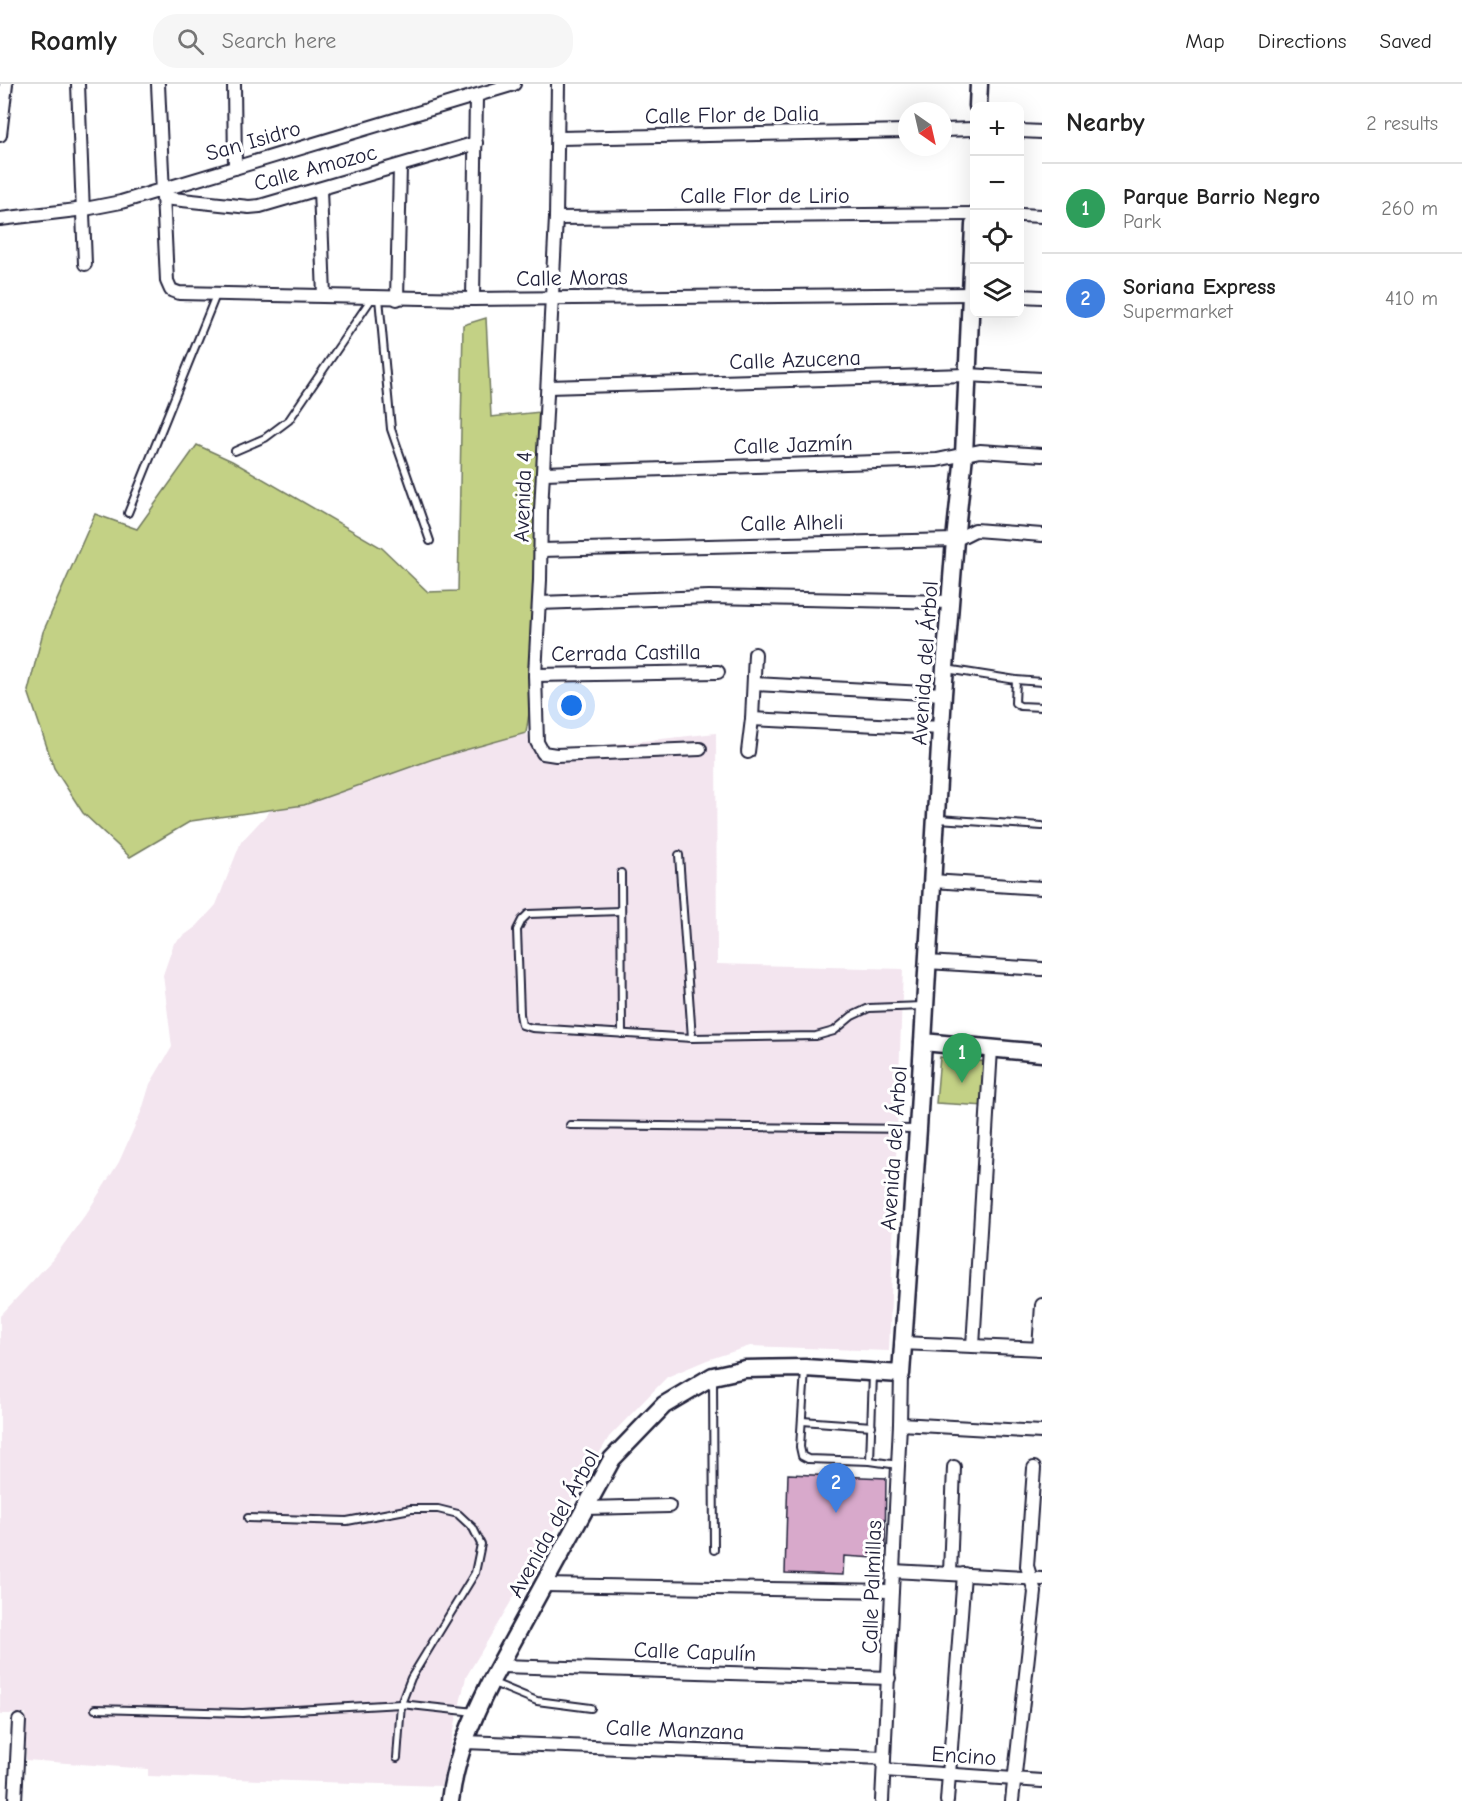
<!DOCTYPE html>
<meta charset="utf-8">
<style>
body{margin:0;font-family:"Comic Neue",sans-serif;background:#f6f6f6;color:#222}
.controls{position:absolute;right:18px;top:18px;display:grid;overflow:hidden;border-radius:12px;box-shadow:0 6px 24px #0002}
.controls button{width:54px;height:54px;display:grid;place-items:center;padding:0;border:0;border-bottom:2px solid #e0e0e0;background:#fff;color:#222;font:30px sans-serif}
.compass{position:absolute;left:898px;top:18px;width:54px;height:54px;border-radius:50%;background:#fff;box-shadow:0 6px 24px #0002;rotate:146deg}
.you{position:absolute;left:572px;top:622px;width:21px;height:21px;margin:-15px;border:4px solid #fff;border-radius:50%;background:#1a73e8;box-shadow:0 0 0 9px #1a73e833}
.badge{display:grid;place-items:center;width:39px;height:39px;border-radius:50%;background:#db2777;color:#fff;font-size:20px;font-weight:700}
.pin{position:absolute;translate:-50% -50px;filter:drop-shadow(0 2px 3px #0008)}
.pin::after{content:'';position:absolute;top:32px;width:21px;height:18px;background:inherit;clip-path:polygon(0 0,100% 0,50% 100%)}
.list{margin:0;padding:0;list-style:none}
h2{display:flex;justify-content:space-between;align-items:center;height:78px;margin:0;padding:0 24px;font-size:26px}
h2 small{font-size:20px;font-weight:400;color:#767676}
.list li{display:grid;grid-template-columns:39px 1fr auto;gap:18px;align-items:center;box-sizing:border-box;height:90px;padding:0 24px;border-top:2px solid #e0e0e0}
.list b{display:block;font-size:22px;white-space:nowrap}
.list p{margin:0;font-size:20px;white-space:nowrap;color:#767676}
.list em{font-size:20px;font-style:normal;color:#767676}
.icon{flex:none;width:33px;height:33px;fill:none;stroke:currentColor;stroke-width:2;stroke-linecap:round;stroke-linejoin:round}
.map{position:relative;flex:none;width:1042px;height:1717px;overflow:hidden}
header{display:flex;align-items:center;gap:36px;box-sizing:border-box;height:84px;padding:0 30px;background:#fff;border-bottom:2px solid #e0e0e0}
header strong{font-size:28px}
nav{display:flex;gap:33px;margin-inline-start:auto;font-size:21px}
.search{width:420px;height:54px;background:#f6f6f6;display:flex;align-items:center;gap:15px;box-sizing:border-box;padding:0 21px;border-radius:24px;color:#767676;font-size:22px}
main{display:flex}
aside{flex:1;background:#fff}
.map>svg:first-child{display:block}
.built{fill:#f3e5ef}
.green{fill:#c3d185;stroke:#727a60;stroke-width:1.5}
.building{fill:#d8a9cb;stroke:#22223b;stroke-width:1.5}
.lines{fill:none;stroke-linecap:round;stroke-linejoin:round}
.lane-casing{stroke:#22223b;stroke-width:10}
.street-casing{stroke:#22223b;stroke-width:16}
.secondary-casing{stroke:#22223b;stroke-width:21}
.lane{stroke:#fff;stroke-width:6}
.street{stroke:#fff;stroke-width:12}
.secondary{stroke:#fff;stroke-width:16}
.labels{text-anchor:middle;stroke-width:6;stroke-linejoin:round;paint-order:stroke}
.street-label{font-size:22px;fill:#22223b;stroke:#fff}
</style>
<header>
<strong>Roamly</strong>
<div class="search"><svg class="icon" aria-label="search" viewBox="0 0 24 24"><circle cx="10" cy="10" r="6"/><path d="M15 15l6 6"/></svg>Search here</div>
<nav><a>Map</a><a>Directions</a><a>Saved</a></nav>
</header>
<main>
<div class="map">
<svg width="1042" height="1717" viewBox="0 0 1042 1717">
<rect width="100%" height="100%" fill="#fff"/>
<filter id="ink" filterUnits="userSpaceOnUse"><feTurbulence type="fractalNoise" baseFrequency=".0167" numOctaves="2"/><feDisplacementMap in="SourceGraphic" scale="12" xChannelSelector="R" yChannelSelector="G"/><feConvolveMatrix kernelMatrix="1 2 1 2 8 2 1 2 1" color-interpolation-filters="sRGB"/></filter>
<g filter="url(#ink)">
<polygon class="built" points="526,649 543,668 716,649 717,880 903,885 889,1267 750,1262 707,1276 667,1293 609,1353 466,1593 441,1702 148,1692 148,1685 26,1676 26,1630 0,1630 0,1232 53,1175 88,1127 119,1078 142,1026 150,1000 172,963 163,891 174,859 197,842 216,821 241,758 272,725 304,721 433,675"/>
<g class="green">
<polygon points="486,234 491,333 540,328 535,591 526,649 433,675 304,721 191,737 130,773 83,729 54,684 28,607 43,548 95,430 137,445 197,361 232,377 382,464 428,508 458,507 463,241"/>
<polygon points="940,973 988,978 986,1022 936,1019"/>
</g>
<polygon class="building" points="788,1390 886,1394 885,1464 875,1474 844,1472 843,1491 785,1489"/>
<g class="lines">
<g class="lane-casing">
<g id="lane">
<polyline points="379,214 391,345 430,457"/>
<polyline points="235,367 265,354 289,336 372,214"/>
<polyline points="128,429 216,211"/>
<polyline points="946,585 1016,596 1042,598"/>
<polyline points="1016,596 1015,619 1020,622 1042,623"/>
<polyline points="938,735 1042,742"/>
<polyline points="679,771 692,954"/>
<polyline points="621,789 622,950"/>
<polyline points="621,827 528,830 522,836 517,846 520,930 522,941 532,944 692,954 816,952 834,947 852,932 869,924 923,922"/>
<polyline points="570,1041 917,1045"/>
<polyline points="805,1286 800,1363 802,1372 808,1375 870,1377 898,1381"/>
<polyline points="713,1295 714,1466"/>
<polyline points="802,1337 872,1342"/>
<polyline points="870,1377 873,1290"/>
<polyline points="248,1434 347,1437 411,1425 438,1425 458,1430 473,1444 481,1460 475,1489 411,1594 401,1620 397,1674"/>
<polyline points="491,1598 537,1617 591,1624"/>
<polyline points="95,1625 243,1629 401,1620 475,1628"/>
</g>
</g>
<g class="street-casing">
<g id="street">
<polyline points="78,0 85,180"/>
<polyline points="158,0 167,197 171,206 179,209 473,215 974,210"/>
<polyline points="234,0 235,84"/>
<polyline points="558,0 556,134 541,427 540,496 535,591 537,658 543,669 556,671 700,665"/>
<polyline points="943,46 974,45"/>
<polyline points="1020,47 1042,48"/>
<polyline points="0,51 6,0"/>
<polyline points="559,54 907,47"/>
<polyline points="320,105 324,212"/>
<polyline points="163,114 249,123 260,122 476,59"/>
<polyline points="1020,131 1042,132"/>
<polyline points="556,134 974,130"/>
<polyline points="0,135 85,125 121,118 514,0"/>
<polyline points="1020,212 1042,213"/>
<polyline points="397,215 400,82"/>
<polyline points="473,215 476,12"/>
<polyline points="548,303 967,291 1042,295"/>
<polyline points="544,389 937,376 980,367 1042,371"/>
<polyline points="541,466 955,456 975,446 1042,451"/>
<polyline points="539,519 709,513 951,518"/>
<polyline points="535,591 718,588"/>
<polyline points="754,600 943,610"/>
<polyline points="752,635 942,644"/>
<polyline points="748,668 752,635 755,570"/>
<polyline points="932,797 1042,804"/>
<polyline points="927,878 1042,885"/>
<polyline points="901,1259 1042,1265"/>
<polyline points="973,1262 991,965"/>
<polyline points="1039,1265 1042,1221"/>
<polyline points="900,1340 1042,1348"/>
<polyline points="585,1424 669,1422"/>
<polyline points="893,1487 1042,1495"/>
<polyline points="950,1489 954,1383"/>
<polyline points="544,1501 892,1507"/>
<polyline points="500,1582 889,1594"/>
<polyline points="464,1658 884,1674"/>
<polyline points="884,1686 1042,1697"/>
<polyline points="15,1717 19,1637"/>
<polyline points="882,1717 900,1340 901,1290"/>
<polyline points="947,1717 964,1490"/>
<polyline points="1012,1717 1035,1508 1027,1482 1034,1384"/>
</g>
</g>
<g class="secondary-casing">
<g id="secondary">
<polyline points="978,22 979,0"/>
<polyline points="923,958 1042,969"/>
<path d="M450,1717C455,1674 472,1635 491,1597L612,1375L664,1321L713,1292L745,1285L805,1284L901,1290L918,1045L943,610L955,456L964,371L974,141"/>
</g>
</g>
<use href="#lane" class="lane"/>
<use href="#street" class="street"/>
<use href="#secondary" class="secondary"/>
</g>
</g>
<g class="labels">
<g class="street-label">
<text transform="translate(732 30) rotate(-1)" y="8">Calle Flor de Dalia</text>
<text transform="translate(253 56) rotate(-16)" y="8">San Isidro</text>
<text transform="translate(315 83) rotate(-15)" y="8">Calle Amozoc</text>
<text x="765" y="119">Calle Flor de Lirio</text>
<text transform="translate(572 193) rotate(-1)" y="8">Calle Moras</text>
<text transform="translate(795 275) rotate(-2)" y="8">Calle Azucena</text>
<text transform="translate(793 360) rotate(-2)" y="8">Calle Jazmín</text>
<text transform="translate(522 413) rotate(-88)" y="8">Avenida 4</text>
<text transform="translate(792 438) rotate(-1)" y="8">Calle Alheli</text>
<text transform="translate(626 568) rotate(-1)" y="8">Cerrada Castilla</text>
<text transform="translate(924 579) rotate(-86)" y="8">Avenida del Árbol</text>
<text transform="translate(893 1064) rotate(-86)" y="8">Avenida del Árbol</text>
<text transform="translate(553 1439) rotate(-61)" y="8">Avenida del Árbol</text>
<text transform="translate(871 1503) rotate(-88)" y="8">Calle Palmillas</text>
<text transform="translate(695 1567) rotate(2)" y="8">Calle Capulín</text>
<text transform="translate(675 1645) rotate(2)" y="8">Calle Manzana</text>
<text transform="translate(964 1671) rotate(4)" y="8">Encino</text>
</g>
</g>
</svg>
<div class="controls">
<button>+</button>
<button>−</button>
<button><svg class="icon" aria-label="locate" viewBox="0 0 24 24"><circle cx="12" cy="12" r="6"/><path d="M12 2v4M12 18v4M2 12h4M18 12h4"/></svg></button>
<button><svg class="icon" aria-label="layers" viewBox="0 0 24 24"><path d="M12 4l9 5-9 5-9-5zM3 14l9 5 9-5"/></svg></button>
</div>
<svg class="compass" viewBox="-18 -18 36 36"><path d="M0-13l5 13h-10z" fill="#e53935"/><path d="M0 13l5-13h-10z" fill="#767676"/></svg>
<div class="you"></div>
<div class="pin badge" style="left:962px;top:999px;background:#2e9e5b">1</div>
<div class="pin badge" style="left:836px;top:1429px;background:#3f7fe0">2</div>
</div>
<aside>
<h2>Nearby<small>2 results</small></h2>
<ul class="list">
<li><span class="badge" style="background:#2e9e5b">1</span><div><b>Parque Barrio Negro</b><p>Park</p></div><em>260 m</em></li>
<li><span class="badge" style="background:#3f7fe0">2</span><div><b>Soriana Express</b><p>Supermarket</p></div><em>410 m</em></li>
</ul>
</aside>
</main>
